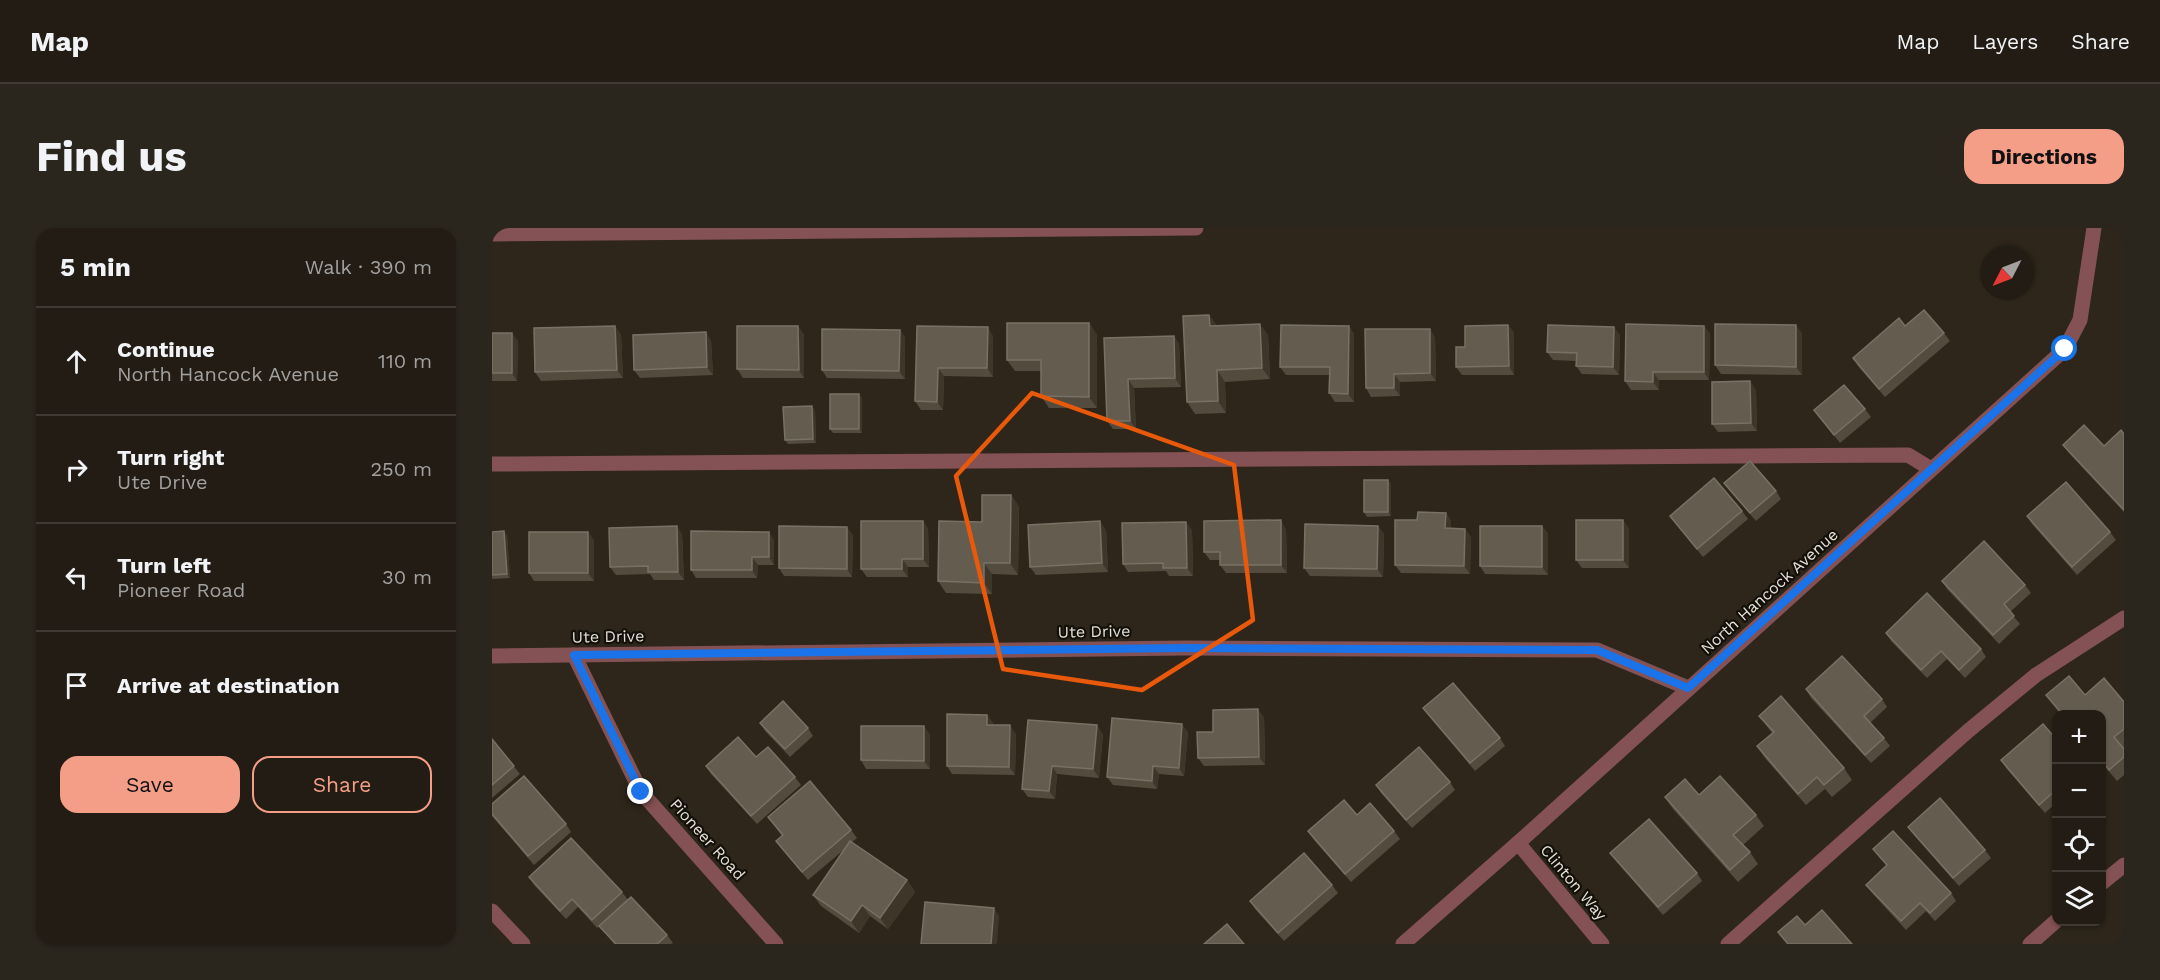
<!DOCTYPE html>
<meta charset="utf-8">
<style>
body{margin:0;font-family:"Work Sans",sans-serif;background:#2a251d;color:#f1f3f6}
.controls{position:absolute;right:18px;bottom:18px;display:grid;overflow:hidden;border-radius:12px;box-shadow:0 2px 4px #0004}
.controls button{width:54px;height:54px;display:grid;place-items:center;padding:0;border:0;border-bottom:2px solid #3f3a34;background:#221c14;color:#f1f3f6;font:30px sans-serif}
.compass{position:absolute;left:1488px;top:18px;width:54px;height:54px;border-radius:50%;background:#221c14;box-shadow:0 2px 4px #0004;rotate:228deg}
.stop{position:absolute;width:18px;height:18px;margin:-14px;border:4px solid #1a73e8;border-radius:50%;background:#fff}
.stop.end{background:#1a73e8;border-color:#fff;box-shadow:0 2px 6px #0008}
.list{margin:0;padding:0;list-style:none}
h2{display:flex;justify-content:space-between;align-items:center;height:78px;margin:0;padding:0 24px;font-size:26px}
h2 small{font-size:20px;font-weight:400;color:#a2a1a0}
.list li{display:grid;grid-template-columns:39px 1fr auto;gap:18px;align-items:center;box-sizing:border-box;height:108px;padding:0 24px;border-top:2px solid #3f3a34}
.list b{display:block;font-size:22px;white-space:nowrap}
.list p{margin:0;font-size:20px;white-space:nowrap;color:#a2a1a0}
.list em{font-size:20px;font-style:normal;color:#a2a1a0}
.actions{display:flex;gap:12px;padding:18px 24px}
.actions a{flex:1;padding:14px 0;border:2px solid #f49e88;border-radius:18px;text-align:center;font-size:21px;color:#f49e88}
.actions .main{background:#f49e88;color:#111}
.icon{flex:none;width:33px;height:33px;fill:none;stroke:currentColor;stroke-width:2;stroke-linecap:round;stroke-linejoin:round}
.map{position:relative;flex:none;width:1632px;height:716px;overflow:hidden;border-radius:18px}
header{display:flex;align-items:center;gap:36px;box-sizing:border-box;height:84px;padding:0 30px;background:#221c14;border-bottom:2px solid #3f3a34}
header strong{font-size:28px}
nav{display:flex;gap:33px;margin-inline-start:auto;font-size:21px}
.intro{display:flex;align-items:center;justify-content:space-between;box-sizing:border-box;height:144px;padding:0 36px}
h1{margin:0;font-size:42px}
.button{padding:15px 27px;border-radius:18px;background:#f49e88;color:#111;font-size:21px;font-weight:700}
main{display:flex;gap:36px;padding:0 36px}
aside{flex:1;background:#221c14;border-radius:18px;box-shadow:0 2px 4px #0004}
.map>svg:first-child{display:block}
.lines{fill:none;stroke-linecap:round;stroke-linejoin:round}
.minor{stroke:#845154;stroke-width:15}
.wall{fill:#544b3f}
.shaded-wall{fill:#3e3629}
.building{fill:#645c4f;stroke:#787165;stroke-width:1.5}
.route{stroke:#1a73e8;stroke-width:8}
.marked{fill:none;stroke:#e8590c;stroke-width:4.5;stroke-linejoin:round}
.labels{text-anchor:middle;stroke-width:4.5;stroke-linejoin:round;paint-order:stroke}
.street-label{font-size:16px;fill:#e7e2d9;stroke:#13100a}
</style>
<header>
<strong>Map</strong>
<nav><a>Map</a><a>Layers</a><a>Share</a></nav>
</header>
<div class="intro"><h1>Find us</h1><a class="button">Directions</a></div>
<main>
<aside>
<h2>5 min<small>Walk · 390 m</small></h2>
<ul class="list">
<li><svg class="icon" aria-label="ahead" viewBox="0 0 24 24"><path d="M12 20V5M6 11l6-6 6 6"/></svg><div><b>Continue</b><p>North Hancock Avenue</p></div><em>110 m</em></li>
<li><svg class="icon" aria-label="right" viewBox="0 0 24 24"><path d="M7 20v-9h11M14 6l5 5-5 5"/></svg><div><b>Turn right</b><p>Ute Drive</p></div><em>250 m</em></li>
<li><svg class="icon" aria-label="left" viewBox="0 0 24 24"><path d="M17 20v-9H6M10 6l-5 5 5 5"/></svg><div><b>Turn left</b><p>Pioneer Road</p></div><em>30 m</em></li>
<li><svg class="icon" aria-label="arrive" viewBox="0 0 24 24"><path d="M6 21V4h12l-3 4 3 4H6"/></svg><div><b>Arrive at destination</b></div></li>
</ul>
<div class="actions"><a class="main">Save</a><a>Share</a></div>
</aside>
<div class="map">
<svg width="1632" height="716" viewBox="0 0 1632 716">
<rect width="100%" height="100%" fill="#2e261a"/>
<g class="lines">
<g class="minor">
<polyline points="0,6 704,0"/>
<polyline points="0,236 1416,227 1439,241"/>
<polyline points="82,427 149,564 284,716"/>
<polyline points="0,428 693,420 1105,422 1196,460"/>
<polyline points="1026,615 1110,716"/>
<polyline points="1610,655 1632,637"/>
<polyline points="0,683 31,716"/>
<polyline points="911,716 1026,615 1573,121 1588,92 1602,0"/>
<polyline points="1236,716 1476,503 1544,447 1632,390"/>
<polyline points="1538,716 1564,693"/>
</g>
</g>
<g class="wall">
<polygon points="717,87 725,98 776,107 778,151 733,154 734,185 703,186 695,174"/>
<polygon points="597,95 605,107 605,180 557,180 549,168 549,143 523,143 515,132"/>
<polygon points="1016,97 1022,105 1022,147 970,147 964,139 973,119"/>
<polygon points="306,98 312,107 312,150 251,150 245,141"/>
<polygon points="425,98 501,108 501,149 452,148 451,182 429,182 423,173"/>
<polygon points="857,98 862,106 862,174 843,174 837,165 838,147 794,147 788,139"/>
<polygon points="1212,98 1218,106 1217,152 1167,152 1167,162 1139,162 1133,153"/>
<polygon points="1413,98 1452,105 1458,113 1393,169 1366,138 1361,130"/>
<polygon points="408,102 413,110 413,151 335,150 330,142"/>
<polygon points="0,105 26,113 25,153 0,153"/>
<polygon points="1310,105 1310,147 1229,146 1223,137"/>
<polygon points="129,106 131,150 49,153 43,144"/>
<polygon points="1128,107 1127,147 1090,146 1084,138 1084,133 1061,132 1055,124"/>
<polygon points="682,108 687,116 689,159 642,160 644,201 621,201 615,193 612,110"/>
<polygon points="943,109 944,153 908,154 908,168 879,169 874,160"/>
<polygon points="219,112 221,147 148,150 142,142"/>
<polygon points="1264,162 1265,203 1226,204 1220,196"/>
<polygon points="370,170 370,205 341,205 338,201"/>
<polygon points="1373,181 1379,189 1348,215 1322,182"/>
<polygon points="323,182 324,215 296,216 293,212"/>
<polygon points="1632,206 1632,284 1577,225 1571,217 1612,218"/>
<polygon points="896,252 899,256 899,288 875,289 872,284"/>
<polygon points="1232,255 1284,263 1289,271 1264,293 1238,263"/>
<polygon points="519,267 527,279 526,347 500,346 500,366 454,365 446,353 490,294"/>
<polygon points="1250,283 1256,291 1211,329 1178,288"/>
<polygon points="954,285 959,293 959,300 973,301 979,309 978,346 909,345 903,337 925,292"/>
<polygon points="1535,288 1618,304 1624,312 1585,347 1540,296"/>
<polygon points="431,293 436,301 437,339 416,339 416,349 375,349 369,341"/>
<polygon points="886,298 892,306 891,349 818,348 812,340"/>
<polygon points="1050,298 1056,306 1056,347 993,346 988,338"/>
<polygon points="1137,300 1137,340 1090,340 1084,332"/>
<polygon points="794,301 795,345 734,345 728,337 728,332 718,332 712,324"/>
<polygon points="614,302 616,344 544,347 538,339"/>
<polygon points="700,302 701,348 677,348 674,343 636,344 631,336"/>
<polygon points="0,304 15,307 18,350 0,351"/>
<polygon points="96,304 102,313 102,353 42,353 37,345"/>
<polygon points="190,306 192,352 162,352 158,346 124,347 118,339"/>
<polygon points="361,307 360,349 292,348 287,340"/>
<polygon points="282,312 282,337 266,337 265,350 204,350 199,342"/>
<polygon points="1450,353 1533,357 1539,365 1518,384 1528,396 1507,416 1455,361"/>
<polygon points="1394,405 1489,421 1494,429 1473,450 1455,431 1435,450 1399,413"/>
<polygon points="1314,461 1390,471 1395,479 1378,495 1392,510 1398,518 1379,535 1319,470"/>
<polygon points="1554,467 1593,467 1632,474 1632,519 1631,519 1632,521 1632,547 1625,553 1610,535 1610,486 1569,486"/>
<polygon points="931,480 1008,510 1013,518 983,543 937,488"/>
<polygon points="495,487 501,495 501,497 524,506 523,547 460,546 455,538"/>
<polygon points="1267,488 1352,540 1360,552 1340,569 1333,561 1314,577 1273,530 1265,518 1280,505"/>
<polygon points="772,489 773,537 712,538 706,530 721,504"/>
<polygon points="536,492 611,506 607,550 565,546 563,571 536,569 530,561"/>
<polygon points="268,495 316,500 321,508 298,529 273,503"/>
<polygon points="696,504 692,548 667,546 665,561 621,557 615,549"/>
<polygon points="438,506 438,541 374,541 369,532"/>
<polygon points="0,511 28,546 0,570"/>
<polygon points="1564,511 1564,575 1553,585 1514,540 1509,532"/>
<polygon points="214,538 303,549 309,557 265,596 219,546"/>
<polygon points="958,554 963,562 920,600 889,565 884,557"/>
<polygon points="1207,567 1264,587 1272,598 1251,617 1258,624 1266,636 1246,654 1181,581 1173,569"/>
<polygon points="0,576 74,596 79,604 42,637 0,588"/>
<polygon points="865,587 902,603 908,611 859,654 822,612 816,603"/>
<polygon points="276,589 359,602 365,610 360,614 415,652 423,664 396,701 378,688 367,705 329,678 321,667 354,620 316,652 290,621 284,613 290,608"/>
<polygon points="1416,599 1493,622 1499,630 1467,658 1422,607"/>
<polygon points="1381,621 1459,665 1464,673 1443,693 1434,683 1414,702 1380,665 1374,657 1395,638"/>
<polygon points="1118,625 1205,645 1210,653 1171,687 1124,633"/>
<polygon points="37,649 130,664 136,672 175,707 181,715 179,716 122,716 108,698 105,700 86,679 74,691 42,657"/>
<polygon points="840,657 846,665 792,713 763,681 758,673"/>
</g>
<g class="shaded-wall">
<polygon points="717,87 725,98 718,98"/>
<polygon points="597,95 605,107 605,180 597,169"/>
<polygon points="768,96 776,107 778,151 770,140"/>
<polygon points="1016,97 1022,105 1022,147 1017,138"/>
<polygon points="1304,97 1310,105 1310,147 1304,139"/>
<polygon points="123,98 129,106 131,150 125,142"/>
<polygon points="306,98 312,107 312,150 307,142"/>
<polygon points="857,98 862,106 862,174 856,166"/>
<polygon points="1212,98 1218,106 1217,152 1212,144"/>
<polygon points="496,99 501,108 501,149 495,140"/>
<polygon points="1122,99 1128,107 1127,147 1121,139"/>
<polygon points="938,101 943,109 944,153 938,145"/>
<polygon points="408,102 413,110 413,151 407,143"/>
<polygon points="214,104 219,112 221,147 215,139"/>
<polygon points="20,105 26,113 25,153 20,145"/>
<polygon points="682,108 687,116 689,159 683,150"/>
<polygon points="446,140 452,148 451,182 445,174"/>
<polygon points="725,142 733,154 734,185 726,173"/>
<polygon points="1161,144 1167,152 1167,162 1161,154"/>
<polygon points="902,146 908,154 908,168 902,160"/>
<polygon points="636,151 642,160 644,201 638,193"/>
<polygon points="1258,153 1264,162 1265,203 1259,195"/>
<polygon points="367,166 370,170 370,205 367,201"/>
<polygon points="320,178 323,182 324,215 321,211"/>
<polygon points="896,252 899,256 899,288 896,284"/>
<polygon points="519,267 527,279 526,347 518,335"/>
<polygon points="954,285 959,293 959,309 953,300"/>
<polygon points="789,292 794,301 795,345 789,337"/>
<polygon points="1131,292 1137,300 1137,340 1131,332"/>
<polygon points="431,293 436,301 437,339 431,331"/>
<polygon points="608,293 614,302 616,344 610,335"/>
<polygon points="694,294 700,302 701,348 695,340"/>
<polygon points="185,298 190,306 192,352 186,344"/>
<polygon points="886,298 892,306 891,349 885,341"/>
<polygon points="1050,298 1056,306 1056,347 1050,339"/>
<polygon points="355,299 361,307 360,349 355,341"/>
<polygon points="973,301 979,309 978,346 972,338"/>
<polygon points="12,303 15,307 18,350 15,346"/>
<polygon points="96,304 102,313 102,353 96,345"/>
<polygon points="277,304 282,312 282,337 277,329"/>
<polygon points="260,329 266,337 265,350 260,342"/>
<polygon points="410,331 416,339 416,349 410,341"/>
<polygon points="492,335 500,346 500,366 492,355"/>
<polygon points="766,481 772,489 773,537 767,529"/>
<polygon points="495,487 501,495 500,506 495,497"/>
<polygon points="690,496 696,504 692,548 687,540"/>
<polygon points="518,497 524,506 523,547 517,539"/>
<polygon points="605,497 611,506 607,550 601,541"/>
<polygon points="432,498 438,506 438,541 432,533"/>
<polygon points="560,538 565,546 563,571 557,563"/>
<polygon points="661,538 667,546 665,561 660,553"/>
<polygon points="415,652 423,664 396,701 388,690"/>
<polygon points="370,677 378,688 367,705 359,693"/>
<polygon points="502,680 507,688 505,716 499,716"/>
</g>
<g class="building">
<polygon points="1432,82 1452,105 1387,161 1361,130 1407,90 1413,98"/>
<polygon points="717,87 718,98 768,96 770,140 725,142 726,173 695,174 691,88"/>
<polygon points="515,95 597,95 597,169 549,168 549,132 515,132"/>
<polygon points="1134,96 1212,98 1212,144 1161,144 1161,154 1133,153"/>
<polygon points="1223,96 1304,97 1304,139 1223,137"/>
<polygon points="789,97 857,98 856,166 837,165 838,139 788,139"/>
<polygon points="1016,97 1017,138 964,139 964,119 973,119 973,98"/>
<polygon points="1056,97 1122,99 1121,139 1084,138 1085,125 1055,124"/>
<polygon points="123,98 125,142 43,144 42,100"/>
<polygon points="245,98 306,98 307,142 245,141"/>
<polygon points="425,98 496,99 495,140 446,140 445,174 423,173"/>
<polygon points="330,101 408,102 407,143 330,142"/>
<polygon points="873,101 938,101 938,145 902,146 902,160 874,160"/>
<polygon points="214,104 215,139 142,142 141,107"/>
<rect x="0" y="105" width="20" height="40"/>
<polygon points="682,108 683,150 636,151 638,193 615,193 612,110"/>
<polygon points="1258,153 1259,195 1220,196 1220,154"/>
<polygon points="1352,157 1373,181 1342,207 1322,182"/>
<rect x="338" y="166" width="29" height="35"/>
<polygon points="320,178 321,211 293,212 291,179"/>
<polygon points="1592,197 1612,218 1629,202 1632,206 1632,282 1571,217"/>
<polygon points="1258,233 1284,263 1258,285 1232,255"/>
<polygon points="1222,250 1250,283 1205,321 1178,288"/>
<rect x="872" y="252" width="24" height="32"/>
<polygon points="1574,254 1618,304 1580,339 1535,288"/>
<polygon points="490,267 519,267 518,335 492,335 492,355 446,353 447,293 490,294"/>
<polygon points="926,284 954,285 953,300 973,301 972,338 903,337 903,292 925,292"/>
<polygon points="789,292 789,337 728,337 728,324 712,324 712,293"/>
<rect x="1084" y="292" width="47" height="40"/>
<polygon points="369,293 431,293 431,331 410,331 410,341 369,341"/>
<polygon points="608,293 610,335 538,339 536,297"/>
<polygon points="694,294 695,340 671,340 671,335 631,336 630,295"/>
<polygon points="813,296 886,298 885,341 812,340"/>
<polygon points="185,298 186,344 156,344 156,338 118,339 117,300"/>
<polygon points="287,298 355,299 355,341 287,340"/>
<polygon points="988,298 1050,298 1050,339 988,338"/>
<polygon points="12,303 15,346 0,347 0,304"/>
<polygon points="199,303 277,304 277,329 260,329 260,342 199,342"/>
<rect x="37" y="304" width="59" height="41"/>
<polygon points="1492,313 1533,357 1512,376 1522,388 1501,407 1450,353"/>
<polygon points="1435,365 1489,421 1467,442 1449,423 1429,442 1394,405"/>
<polygon points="1350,428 1390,471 1372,488 1392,510 1373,527 1314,461"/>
<polygon points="1577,448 1593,467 1612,450 1632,474 1632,501 1622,509 1632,521 1632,529 1617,542 1610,533 1610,486 1570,486 1554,467"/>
<polygon points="961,455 1008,510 978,535 931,480"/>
<polygon points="1289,468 1352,540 1332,557 1325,549 1306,566 1265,518 1282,504 1267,488"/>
<polygon points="291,473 316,500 293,521 268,495"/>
<polygon points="766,481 767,529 706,530 705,504 721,504 721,482"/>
<polygon points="455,486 495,487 495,497 518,497 517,539 455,538"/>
<polygon points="620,490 690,496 687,540 661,538 660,553 615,549"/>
<polygon points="536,492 605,497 601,541 560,538 557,563 530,561"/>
<polygon points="1551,496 1564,511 1564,562 1547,577 1509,532"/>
<polygon points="369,498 432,498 432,533 369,532"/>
<polygon points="246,509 264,529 276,519 303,549 259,588 214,538"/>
<polygon points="0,511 22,538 0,557"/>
<polygon points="927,519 958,554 914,592 884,557"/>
<polygon points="32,548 74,596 36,628 0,586 0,576"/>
<polygon points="1228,548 1264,587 1241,607 1258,624 1238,642 1173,569 1193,551 1207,567"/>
<polygon points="318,553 359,602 310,644 284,613 291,607 276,589"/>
<polygon points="1448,570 1493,622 1461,650 1416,599"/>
<polygon points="852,572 865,587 878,575 902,603 853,646 816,603"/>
<polygon points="1157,591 1205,645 1166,679 1118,625"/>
<polygon points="1401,603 1459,665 1438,685 1428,675 1409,693 1374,657 1395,637 1381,621"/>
<polygon points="79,610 130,664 100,692 80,671 68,683 37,649"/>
<polygon points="358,613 415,652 388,690 370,677 359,693 321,667"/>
<polygon points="812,625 840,657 786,705 758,673"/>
<polygon points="139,669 175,707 165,716 124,716 107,698"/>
<polygon points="433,674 502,680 499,716 429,716"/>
<polygon points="1330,682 1360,716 1296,716 1286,704 1305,688 1313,697"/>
<polygon points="735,696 752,716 712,716"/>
</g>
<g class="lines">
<polyline class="route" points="149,564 82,427 693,420 1105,422 1196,460 1573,121"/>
</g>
<path class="marked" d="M540,165L742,237L761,392L650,462L511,441L464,248Z"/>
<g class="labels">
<g class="street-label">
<text transform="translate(1277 363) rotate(-42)" y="6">North Hancock Avenue</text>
<text transform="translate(602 403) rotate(-1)" y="6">Ute Drive</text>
<text transform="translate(116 408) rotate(-1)" y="6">Ute Drive</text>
<text transform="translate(216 611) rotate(48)" y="6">Pioneer Road</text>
<text transform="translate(1082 654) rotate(50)" y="6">Clinton Way</text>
</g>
</g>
</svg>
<div class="controls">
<button>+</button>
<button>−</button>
<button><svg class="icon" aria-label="locate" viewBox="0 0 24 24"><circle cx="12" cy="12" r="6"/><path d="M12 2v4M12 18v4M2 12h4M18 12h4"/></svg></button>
<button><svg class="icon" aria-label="layers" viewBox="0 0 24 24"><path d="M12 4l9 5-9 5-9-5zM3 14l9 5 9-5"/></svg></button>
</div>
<svg class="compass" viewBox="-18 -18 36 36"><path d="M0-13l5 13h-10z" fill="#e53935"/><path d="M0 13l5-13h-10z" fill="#a2a1a0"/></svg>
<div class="stop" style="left:1573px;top:121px"></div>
<div class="stop end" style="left:149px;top:564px"></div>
</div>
</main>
